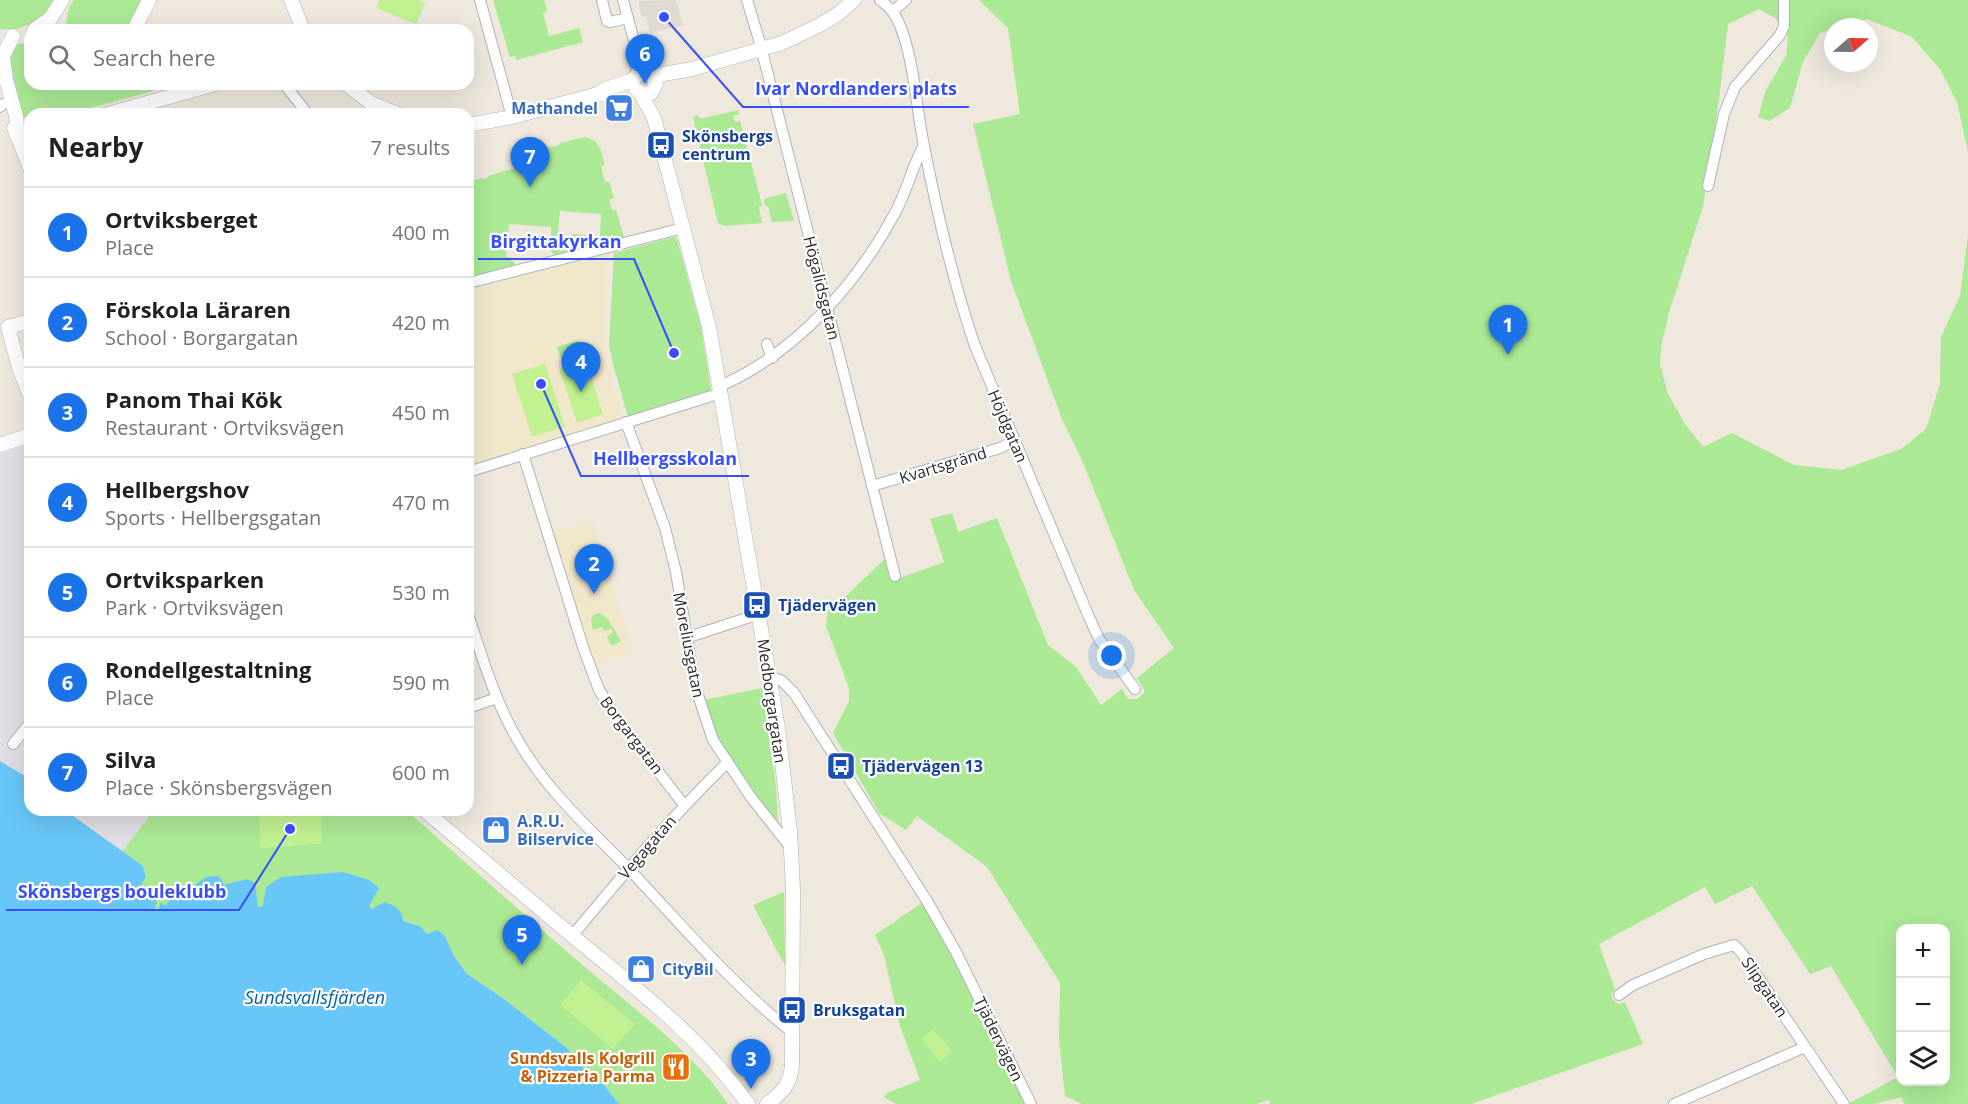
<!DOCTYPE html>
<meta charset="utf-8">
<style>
body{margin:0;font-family:"Open Sans",sans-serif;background:#f6f6f6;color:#202124}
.controls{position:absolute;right:18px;bottom:18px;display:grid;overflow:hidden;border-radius:12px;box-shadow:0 6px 24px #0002}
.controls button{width:54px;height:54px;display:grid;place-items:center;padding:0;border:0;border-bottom:2px solid #e0e0e0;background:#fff;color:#202124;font:30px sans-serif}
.compass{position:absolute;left:1824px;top:18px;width:54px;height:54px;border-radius:50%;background:#fff;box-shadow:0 6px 24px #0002;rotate:70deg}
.you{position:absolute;left:1112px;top:656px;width:21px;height:21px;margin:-15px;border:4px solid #fff;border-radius:50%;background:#1a73e8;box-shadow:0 0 0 9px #1a73e833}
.badge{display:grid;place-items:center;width:39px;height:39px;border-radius:50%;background:#1a73e8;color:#fff;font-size:20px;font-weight:700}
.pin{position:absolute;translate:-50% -50px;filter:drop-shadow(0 2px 3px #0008)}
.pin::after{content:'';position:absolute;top:32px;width:21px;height:18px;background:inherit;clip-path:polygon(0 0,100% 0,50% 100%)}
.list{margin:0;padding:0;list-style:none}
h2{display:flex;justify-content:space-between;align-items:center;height:78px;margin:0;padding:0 24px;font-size:26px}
h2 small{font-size:20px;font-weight:400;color:#757577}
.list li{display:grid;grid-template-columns:39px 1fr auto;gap:18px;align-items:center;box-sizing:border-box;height:90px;padding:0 24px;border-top:2px solid #e0e0e0}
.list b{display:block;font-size:22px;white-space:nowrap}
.list p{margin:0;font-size:20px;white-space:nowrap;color:#757577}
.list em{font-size:20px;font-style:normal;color:#757577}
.icon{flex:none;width:33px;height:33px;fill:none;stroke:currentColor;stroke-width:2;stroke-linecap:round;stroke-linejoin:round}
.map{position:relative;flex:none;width:1968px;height:1104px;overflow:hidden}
.search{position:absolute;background:#fff;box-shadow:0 6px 24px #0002;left:24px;top:24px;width:450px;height:66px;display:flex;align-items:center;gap:15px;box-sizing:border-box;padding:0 21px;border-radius:18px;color:#757577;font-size:22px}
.panel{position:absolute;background:#fff;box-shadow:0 6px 24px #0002;left:24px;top:108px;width:450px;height:708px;border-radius:18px}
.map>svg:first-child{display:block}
.industrial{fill:#e1dee6}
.education{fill:#f1e7cb}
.green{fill:#abe995;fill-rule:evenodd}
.pitch{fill:#c1f190}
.plaza{fill:#dedbd4}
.water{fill:#68c7f8}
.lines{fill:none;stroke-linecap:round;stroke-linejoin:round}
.street-casing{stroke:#b1b2c0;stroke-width:12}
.secondary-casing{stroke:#b1b2c0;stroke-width:15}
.street{stroke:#fff;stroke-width:10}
.secondary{stroke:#fff;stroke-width:14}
.labels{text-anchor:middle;stroke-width:4.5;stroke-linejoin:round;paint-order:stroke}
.shop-label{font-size:16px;font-weight:bold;fill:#366cbe;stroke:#fff;text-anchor:start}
.transit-label{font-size:16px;font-weight:bold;fill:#164399;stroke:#fff;text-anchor:start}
.street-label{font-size:16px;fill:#2b2b2b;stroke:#fff}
.food-label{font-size:16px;font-weight:bold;fill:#c56008;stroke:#fff;text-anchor:end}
.water-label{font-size:18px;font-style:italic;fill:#0363a8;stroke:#fff}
.leader{fill:none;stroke:#394fff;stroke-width:2}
.callout-dot{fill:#394fff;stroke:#fff;stroke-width:2}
.callout-label{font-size:18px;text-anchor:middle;font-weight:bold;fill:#394fff;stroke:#fff;stroke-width:4.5;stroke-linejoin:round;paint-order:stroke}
</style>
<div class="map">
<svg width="1968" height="1104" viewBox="0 0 1968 1104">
<rect width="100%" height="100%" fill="#eee8dd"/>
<g class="industrial">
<polygon points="30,444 30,779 0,761 0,454"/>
<polygon points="65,810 154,810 122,852 98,832"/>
</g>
<g class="education">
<polygon points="607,254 603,348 623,420 468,467 468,290"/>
<polygon points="592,519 634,651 594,665 553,532"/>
</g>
<g class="green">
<path d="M0,0H54C43,20 23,32 0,29Z"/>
<polygon points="74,0 142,0 127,30 65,30 69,8"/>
<polygon points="493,0 544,0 547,11 543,13 549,36 579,28 583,42 516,60 515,56 510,57"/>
<path d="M979,0H1968V152L1957,102L1940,69L1912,37L1867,19L1840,27H1833V29L1820,33L1803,62L1790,108L1769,121L1758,117L1766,90L1786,56L1788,37L1775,18L1759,9L1728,24L1719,99L1703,207L1669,312L1661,347L1660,364L1668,394L1685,424L1703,447L1732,433L1794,465L1841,470L1901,449L1926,429L1940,384L1941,337L1960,296L1968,235V1104H1904L1902,1097L1874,1104H1848L1898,1077L1831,966L1810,974L1752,886L1715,904L1705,887L1599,944L1615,990L1611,994L1613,1000L1618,1004L1625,1002L1643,1044L1471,1104H1270L1269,1100L1256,1104H1082L1065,1096L1059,1040L1060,983L987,867L917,816L906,830L879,813L833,733L849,701V688L826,626L828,609L843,599L886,558L892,581L944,562L930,519L952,513L958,532L997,518L1048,645L1076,667L1101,705L1122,689L1128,699H1137L1144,693V689L1137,678L1174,648L1134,590L1082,460L1062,419L1011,281L973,124L1020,114L1008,28ZM1900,928H1946V1082H1900Z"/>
<path d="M30,43V84H145L153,91L68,114H30V121C27,119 25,118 22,115C15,105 4,58 12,49C17,43 23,43 30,43Z"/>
<polygon points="738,110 739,114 733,116 735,122 740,121 762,205 759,207 762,223 725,226 718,223 693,117 698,115 700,119"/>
<path d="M584,137C600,139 601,151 605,165L601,166L605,182L609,181L614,198L609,200L612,210H616L624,237L576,249L572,246L573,234L600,236L601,214L560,211L557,242L567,249L568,251L555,255L551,252V227L509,224L506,257H510L516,265L473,276L470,274L473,239H468V182L482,178L483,179L488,178V176L529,164L528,152L557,146L561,143Z"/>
<polygon points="786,193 794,221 772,222 768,206 765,206 764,199"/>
<polygon points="674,237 677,239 701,327 711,390 628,417 614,368 609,346 614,253"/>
<polygon points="579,340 584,357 563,364 557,347"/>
<polygon points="599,613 607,618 621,641 612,646 607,637 613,632 611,629 605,631 601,627 593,630 591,620 593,615"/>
<polygon points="762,688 776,786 778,824 746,783 717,737 704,700"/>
<path d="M154,810H191L210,814L259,813L261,848L322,843L320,810H406C466,863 525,916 586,968C635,1010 691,1050 728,1104H619L604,1085L591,1080L584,1069L567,1048L504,999L467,974L454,956L445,936L427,934L420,926L403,921L384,902L373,909L369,906L258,907L247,879L224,886L206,877L179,896L170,899L165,907L161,902L157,911L132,898L146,877L143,866L122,852Z"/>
<polygon points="784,892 785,966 753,905"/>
<polygon points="923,902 993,1034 1027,1104 896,1104 884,1097 887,1093 920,1080 900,1026 884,955 875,935"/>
</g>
<g class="pitch">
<polygon points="379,0 418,0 425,3 416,24 376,8"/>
<polygon points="586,361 603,414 577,423 559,369"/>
<polygon points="545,364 565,427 532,437 512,374"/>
<polygon points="191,810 320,810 322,843 260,848 259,813 210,814"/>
<polygon points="581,980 635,1024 613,1049 560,1005"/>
<polygon points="933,1029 952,1051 940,1062 921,1039"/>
</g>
<polygon class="plaza" points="676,0 683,25 650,33 646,17 642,17 638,1"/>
<path class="water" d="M0,761L30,779V810H65L143,866L146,877L133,897L151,891L158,898L154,910L157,911L161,902L165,906L170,899L179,896L206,877L219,876L224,885L247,879L255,883L258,907L263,906L266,887L281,877L343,872L369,880L379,888L369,906L372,909L384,902C395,905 402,909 403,921L420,926L427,934L437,930L445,936L454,956L467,974L504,999L567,1048L584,1069L591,1080L604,1085L619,1104H0Z"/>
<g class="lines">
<g class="street-casing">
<g id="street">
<polyline points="480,0 512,117"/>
<polyline points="602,0 607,21 610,22 628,18"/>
<polyline points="623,0 633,37 650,73"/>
<polyline points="747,0 760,43 895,576"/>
<path d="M880,0C891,8 896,15 901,28C915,66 916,107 924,146C937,213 953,281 975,346L1089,617L1099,639L1135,689"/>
<polyline points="894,10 906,0"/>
<polyline points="634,47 637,76"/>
<polyline points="284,84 308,114"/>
<polyline points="0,107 3,104"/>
<polyline points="1708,186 1724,114 1735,87 1780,35 1784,26 1784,0"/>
<polyline points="468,283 683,228"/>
<polyline points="767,344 772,358"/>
<path d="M720,386C796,353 857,284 895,213C907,191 912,167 924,145"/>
<polyline points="626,422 665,528 676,572 695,686 713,740 750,796 791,848"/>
<polyline points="523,454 583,647 599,690 616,717 684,805"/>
<polyline points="468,472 721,393"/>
<polyline points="872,486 1000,448 1014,441"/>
<path d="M468,614C482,656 494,699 516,737C544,788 588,827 628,868C680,923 732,985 792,1032"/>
<polyline points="686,638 759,614"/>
<polyline points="770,676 782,681 794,693 927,901 956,952 1031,1104"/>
<polyline points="468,708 497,698"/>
<polyline points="13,744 30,723"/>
<path d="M572,936C622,876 671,817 727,763"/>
<polyline points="1619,995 1633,985 1704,954 1734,945 1741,952 1844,1104"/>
<polyline points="1674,1104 1805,1047"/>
</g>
</g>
<g class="secondary-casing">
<g id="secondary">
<polyline points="291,0 303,30"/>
<polyline points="34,30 51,18 62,0"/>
<polyline points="134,30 149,0"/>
<polyline points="13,36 3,56 6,79 16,116 18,136"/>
<polyline points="346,84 371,103 398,114"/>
<polyline points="636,89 643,94 651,93 656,84 652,75"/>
<polyline points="598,94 606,89 630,81 642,72 658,75 692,69 782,43 820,25 838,14 854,0"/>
<path d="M641,94L654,118L709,327L778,728L790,831L793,889L792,1064C791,1084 782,1093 767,1104"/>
<polyline points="108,114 215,84"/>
<polyline points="468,125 512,117 598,94 606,95"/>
<polyline points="14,128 30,168"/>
<polyline points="30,321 8,327 19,368 30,395"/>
<polyline points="0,445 30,435"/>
<path d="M424,810C473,851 521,893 570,934C633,986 700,1036 748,1104"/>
</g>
</g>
<use href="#street" class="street"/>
<use href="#secondary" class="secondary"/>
</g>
<defs>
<g id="supermarket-square" transform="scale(1.5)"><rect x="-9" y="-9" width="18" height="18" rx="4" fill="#3f7fe0" stroke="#fff"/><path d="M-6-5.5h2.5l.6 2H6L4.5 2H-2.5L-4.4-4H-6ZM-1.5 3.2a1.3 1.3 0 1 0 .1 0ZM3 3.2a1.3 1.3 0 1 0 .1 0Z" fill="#fff"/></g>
<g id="bus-square" transform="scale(1.5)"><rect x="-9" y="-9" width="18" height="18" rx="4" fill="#1a4fb4" stroke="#fff"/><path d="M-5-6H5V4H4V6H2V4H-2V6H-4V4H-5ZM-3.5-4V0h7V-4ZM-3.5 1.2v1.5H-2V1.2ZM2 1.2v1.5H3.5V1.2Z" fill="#fff"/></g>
<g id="shop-square" transform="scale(1.5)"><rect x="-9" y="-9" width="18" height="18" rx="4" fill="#3f7fe0" stroke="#fff"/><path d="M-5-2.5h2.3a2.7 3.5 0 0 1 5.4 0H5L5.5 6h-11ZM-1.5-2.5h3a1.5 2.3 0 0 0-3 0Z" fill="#fff"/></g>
<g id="restaurant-square" transform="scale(1.5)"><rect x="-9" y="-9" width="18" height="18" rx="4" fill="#e8710a" stroke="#fff"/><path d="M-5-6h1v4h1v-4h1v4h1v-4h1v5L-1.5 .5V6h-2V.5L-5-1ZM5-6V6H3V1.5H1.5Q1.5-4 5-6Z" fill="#fff"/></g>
</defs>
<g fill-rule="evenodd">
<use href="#supermarket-square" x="619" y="108"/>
<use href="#bus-square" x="661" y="145"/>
<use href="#bus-square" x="757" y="605"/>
<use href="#bus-square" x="841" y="766"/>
<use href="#shop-square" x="496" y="830"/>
<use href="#shop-square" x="641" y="969"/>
<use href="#bus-square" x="792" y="1010"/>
<use href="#restaurant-square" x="676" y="1067"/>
</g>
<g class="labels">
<g class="shop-label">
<text x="598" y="114" text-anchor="end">Mathandel</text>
<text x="517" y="827">A.R.U.<tspan x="517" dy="18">Bilservice</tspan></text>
<text x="662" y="975">CityBil</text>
</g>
<g class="transit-label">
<text x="682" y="142">Skönsbergs<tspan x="682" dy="18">centrum</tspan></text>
<text x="778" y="611">Tjädervägen</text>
<text x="862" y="772">Tjädervägen 13</text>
<text x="813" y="1016">Bruksgatan</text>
</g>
<g class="street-label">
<text transform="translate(822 288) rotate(76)" y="6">Högalidsgatan</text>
<text transform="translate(1008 426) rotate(67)" y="6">Höjdgatan</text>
<text transform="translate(943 465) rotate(-17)" y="6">Kvartsgränd</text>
<text transform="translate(689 645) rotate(79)" y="6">Moreliusgatan</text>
<text transform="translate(772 701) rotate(82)" y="6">Medborgargatan</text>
<text transform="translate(632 735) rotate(53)" y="6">Borgargatan</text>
<text transform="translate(647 847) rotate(-49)" y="6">Vegagatan</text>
<text transform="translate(1765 987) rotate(56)" y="6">Slipgatan</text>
<text transform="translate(999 1039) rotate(64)" y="6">Tjädervägen</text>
</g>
<g class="food-label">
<text x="655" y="1064">Sundsvalls Kolgrill<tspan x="655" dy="18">&amp; Pizzeria Parma</tspan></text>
</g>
<g class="water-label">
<text x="315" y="1004">Sundsvallsfjärden</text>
</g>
</g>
<path class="leader" d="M664 17L743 107H969M674 353L634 259H478M541 384L581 476H749M290 829L239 910H6"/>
<g class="callout-dot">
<circle cx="664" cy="17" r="6"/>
<circle cx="674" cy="353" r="6"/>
<circle cx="541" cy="384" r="6"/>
<circle cx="290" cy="829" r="6"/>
</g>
<g class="callout-label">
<text x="856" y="95">Ivar Nordlanders plats</text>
<text x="556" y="248">Birgittakyrkan</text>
<text x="665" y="465">Hellbergsskolan</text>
<text x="122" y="898">Skönsbergs bouleklubb</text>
</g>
</svg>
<div class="controls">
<button>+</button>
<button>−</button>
<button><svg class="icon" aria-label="layers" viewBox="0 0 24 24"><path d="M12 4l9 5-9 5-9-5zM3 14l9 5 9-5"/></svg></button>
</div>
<svg class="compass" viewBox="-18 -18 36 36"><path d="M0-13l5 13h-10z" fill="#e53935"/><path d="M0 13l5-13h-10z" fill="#757577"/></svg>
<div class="you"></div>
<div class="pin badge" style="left:1508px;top:355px">1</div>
<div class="pin badge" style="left:594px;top:594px">2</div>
<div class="pin badge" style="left:751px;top:1089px">3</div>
<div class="pin badge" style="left:581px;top:392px">4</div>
<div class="pin badge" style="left:522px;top:965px">5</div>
<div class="pin badge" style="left:645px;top:84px">6</div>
<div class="pin badge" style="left:530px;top:187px">7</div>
<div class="search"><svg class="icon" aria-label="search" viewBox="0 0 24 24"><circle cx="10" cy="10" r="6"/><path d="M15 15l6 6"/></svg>Search here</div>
<section class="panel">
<h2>Nearby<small>7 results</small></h2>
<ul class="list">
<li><span class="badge">1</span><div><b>Ortviksberget</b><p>Place</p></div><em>400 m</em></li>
<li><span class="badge">2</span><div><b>Förskola Läraren</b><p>School · Borgargatan</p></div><em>420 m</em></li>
<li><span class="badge">3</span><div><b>Panom Thai Kök</b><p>Restaurant · Ortviksvägen</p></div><em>450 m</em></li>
<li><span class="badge">4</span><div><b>Hellbergshov</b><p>Sports · Hellbergsgatan</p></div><em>470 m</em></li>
<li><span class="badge">5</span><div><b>Ortviksparken</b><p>Park · Ortviksvägen</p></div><em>530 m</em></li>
<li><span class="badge">6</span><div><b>Rondellgestaltning</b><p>Place</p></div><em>590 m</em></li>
<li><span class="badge">7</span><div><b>Silva</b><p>Place · Skönsbergsvägen</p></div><em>600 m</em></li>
</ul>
</section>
</div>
